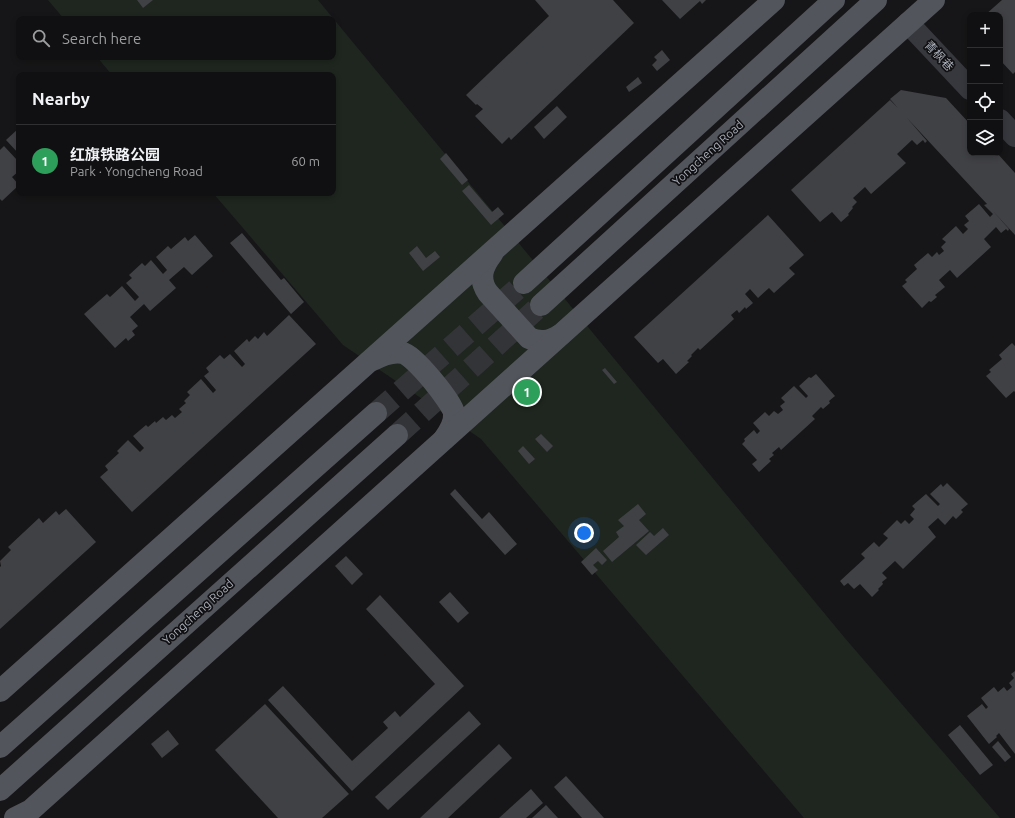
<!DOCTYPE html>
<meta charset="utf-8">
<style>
body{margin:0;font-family:Ubuntu,"Noto Sans SC",sans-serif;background:#1e1e20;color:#f1f3f6}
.controls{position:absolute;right:12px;top:12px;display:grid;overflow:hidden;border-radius:8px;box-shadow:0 2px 6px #0003}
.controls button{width:36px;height:36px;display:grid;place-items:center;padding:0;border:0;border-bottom:1px solid #303032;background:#101012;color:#f1f3f6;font:20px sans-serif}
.you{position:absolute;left:584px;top:533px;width:14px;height:14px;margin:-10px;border:3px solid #fff;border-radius:50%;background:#1a73e8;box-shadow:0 0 0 6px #1a73e833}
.badge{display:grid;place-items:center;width:26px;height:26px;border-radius:50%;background:#f2b134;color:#fff;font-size:13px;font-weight:700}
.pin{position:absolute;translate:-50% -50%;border:2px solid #fff;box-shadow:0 1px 4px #0006}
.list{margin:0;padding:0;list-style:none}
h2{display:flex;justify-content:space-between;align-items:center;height:52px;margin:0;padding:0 16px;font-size:17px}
h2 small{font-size:13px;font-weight:400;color:#9c9d9f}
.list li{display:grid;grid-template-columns:26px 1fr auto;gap:12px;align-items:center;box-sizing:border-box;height:72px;padding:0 16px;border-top:1px solid #303032}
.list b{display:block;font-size:15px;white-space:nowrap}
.list p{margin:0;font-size:13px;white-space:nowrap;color:#9c9d9f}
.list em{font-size:13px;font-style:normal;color:#9c9d9f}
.icon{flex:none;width:22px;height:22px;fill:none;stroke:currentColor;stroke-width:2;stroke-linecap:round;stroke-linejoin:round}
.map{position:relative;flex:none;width:1015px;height:818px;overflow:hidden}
.search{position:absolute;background:#101012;box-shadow:0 2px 6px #0003;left:16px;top:16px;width:320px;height:44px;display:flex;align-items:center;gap:10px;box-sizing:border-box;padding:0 14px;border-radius:8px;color:#9c9d9f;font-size:15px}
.panel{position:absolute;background:#101012;box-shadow:0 2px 6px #0003;left:16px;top:72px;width:320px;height:124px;border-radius:8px}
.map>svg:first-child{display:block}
.green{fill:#1e261f}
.building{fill:#404145}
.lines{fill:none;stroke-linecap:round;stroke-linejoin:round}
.major-tunnel{stroke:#333438;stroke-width:22;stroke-dasharray:22 11;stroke-linecap:butt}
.minor{stroke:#37383d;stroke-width:22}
.major{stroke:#53555c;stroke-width:22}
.labels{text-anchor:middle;stroke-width:3.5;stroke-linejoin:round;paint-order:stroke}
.street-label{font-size:12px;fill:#a8adb8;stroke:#111113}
</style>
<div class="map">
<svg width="1015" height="818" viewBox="0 0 1015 818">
<rect width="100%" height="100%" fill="#161618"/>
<polygon class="green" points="48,0 318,0 844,637 1000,818 804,818 481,439 343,345 213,193 333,193 333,75 112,75 97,57 333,57 333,19 64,19"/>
<g class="building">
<polygon points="137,0 153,0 143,8"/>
<polygon points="535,0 613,0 634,23 511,140 509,137 502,144 475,116 483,109 477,104 476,105 466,95 549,16"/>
<polygon points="662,0 706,0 702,4 700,1 680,19"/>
<polygon points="1002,0 1015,0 1015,72 1013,74 1000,60 1000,15 985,15"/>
<polygon points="662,50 670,60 657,71 652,65 657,60 654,57"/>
<polygon points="638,77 642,83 629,92 626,87"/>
<polygon points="901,90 946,98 970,124 970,153 997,153 1015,173 1015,235 992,210 1009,229 1008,231 1006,229 1001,233 996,227 984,239 991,247 957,278 950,270 939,280 945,287 935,295 937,297 931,302 929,301 922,308 902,286 907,282 905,280 917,269 914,265 928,253 932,257 937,252 939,255 944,251 941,247 946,242 942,239 956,226 963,234 968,229 964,225 969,221 965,216 979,204 990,217 993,214 984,205 987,204 907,118 927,141 925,143 923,140 917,145 912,140 897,154 906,163 871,194 865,187 853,198 857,202 852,207 853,208 848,214 849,215 841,222 832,212 820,222 791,190 890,100 898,108 890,99"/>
<polygon points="557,106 567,117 544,139 534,127"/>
<polygon points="19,128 19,154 6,140"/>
<polygon points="4,146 17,160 19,158 19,171 12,177 19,185 2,201 0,199 0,150"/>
<polygon points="446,153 468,180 462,185 440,159"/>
<polygon points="469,185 492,212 498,207 504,214 491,225 462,191"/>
<polygon points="768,215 804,255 789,268 795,274 774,293 769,288 758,298 750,289 745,294 753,303 746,309 745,307 739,313 737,310 731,315 734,319 700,350 698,348 691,355 692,356 687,361 689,362 676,374 663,359 658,363 634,337"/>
<polygon points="242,233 281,280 284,278 304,302 291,314 230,243"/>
<polygon points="195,235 213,256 192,275 184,267 169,280 176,288 150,311 144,304 130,317 138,326 132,331 135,335 128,341 126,338 115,348 84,314 107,294 110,297 122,286 135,301 139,297 126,283 132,278 129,275 142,263 145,266 151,260 163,274 167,270 156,257 168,246 171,249 185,237 188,241"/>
<polygon points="417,246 426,258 435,251 440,257 423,271 409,253"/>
<polygon points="289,315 316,344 132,512 100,477 108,470 105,466 119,453 117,451 128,440 140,452 144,448 133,436 146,425 148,427 155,421 156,423 163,417 166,420 172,415 175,418 182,412 179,409 186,403 184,401 190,395 187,392 201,379 213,393 216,390 204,376 209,372 206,368 220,355 224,359 230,354 242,367 245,364 234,351 247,339 249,342 255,336 258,339 264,332 267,336"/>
<polygon points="1012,343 1015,346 1015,392 1014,391 1006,398 986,376 991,372 989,370 1002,359 999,355"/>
<polygon points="605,368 617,382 614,384 602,370"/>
<polygon points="816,374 835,396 829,401 830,403 823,409 821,407 812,416 815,419 781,450 779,447 772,453 774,455 769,459 771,461 759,472 752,464 757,460 742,444 745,441 744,439 754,430 757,434 760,431 753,423 765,412 769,416 774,411 778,414 783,410 780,406 785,402 781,398 794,386 806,398 808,396 799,386 809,377 811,378"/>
<polygon points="541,434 553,446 547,452 535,439"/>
<polygon points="523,446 535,459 529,464 518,451"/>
<polygon points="947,483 968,504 961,510 963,512 956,519 953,516 945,525 938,518 928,527 936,537 903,569 895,561 882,573 887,578 882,582 883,584 878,589 879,590 872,597 860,584 854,589 848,583 844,586 840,581 865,558 861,554 874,542 879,547 888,538 883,534 897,520 901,524 905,520 909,524 914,519 910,515 915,509 912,506 926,494 938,506 940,504 930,494 941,484 943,487"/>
<polygon points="455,489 482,519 489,512 517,544 505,555 450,494"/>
<polygon points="638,504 646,514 639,520 649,531 612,562 603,551 619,537 616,532 624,526 618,520"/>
<polygon points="66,509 96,542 0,629 0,567 1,566 0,561 11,550 8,547 39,518 43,523 56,511 59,515"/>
<polygon points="663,528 669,535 646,555 636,545 650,532 654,536"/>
<polygon points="596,548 607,560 602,565 598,561 593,565 598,570 592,575 581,562"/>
<polygon points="346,556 363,574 352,585 335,566"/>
<polygon points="450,592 469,613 458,623 439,602"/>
<polygon points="380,595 464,686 352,791 268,700 283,686 352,761 388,728 383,722 395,711 400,717 435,684 366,609"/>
<polygon points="1015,671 1015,754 999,733 996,736 997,737 989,744 967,716 982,704 986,709 988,707 981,698 994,687 998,692 1004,687 1007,691 1012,687 1009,683 1014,678 1011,674"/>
<polygon points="265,704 349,794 322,818 278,818 215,750"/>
<polygon points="469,711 481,724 388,810 375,797"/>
<polygon points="960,725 993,765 980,775 948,735"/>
<polygon points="168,730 179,744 162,758 151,744"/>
<polygon points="998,741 1011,757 1005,762 992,747"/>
<polygon points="499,744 512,758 448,818 420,818"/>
<polygon points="566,776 604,818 582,818 554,787"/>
<polygon points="531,789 543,803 526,818 499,818"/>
<polygon points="546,805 558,818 532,818"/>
</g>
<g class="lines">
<g class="major-tunnel">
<polyline points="376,413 524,283"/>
<polyline points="397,435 541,305"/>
</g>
<g class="minor">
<polyline points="908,23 970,89"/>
<polyline points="1000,120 1015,136"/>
</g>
<g class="major">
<path d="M492,254C482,267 478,279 488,293L529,338C540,343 549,342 560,335"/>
<polyline points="524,283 834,0"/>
<polyline points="541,305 876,0"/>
<path d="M373,360C382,355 393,351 403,353C414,355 452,402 454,413C455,423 450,431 444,439"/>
<polyline points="0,691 774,0"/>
<polyline points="0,747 376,413"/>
<polyline points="0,790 397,435"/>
<polyline points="15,818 31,810 934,0"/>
</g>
</g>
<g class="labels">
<g class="street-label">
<text transform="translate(939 56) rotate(47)" y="4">青枫巷</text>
<text transform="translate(708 153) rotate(-42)" y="4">Yongcheng Road</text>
<text transform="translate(198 612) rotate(-42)" y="4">Yongcheng Road</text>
</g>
</g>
</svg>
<div class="controls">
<button>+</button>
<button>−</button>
<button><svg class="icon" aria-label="locate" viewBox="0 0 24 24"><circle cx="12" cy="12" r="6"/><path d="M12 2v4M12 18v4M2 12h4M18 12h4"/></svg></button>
<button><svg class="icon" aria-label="layers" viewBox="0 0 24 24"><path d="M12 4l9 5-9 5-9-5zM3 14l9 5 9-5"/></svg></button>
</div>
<div class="you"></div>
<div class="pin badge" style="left:527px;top:392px;background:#2e9e5b">1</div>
<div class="search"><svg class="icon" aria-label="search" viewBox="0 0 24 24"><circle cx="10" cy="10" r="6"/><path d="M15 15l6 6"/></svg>Search here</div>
<section class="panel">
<h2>Nearby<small></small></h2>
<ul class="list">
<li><span class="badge" style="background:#2e9e5b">1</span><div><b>红旗铁路公园</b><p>Park · Yongcheng Road</p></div><em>60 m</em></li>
</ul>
</section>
</div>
